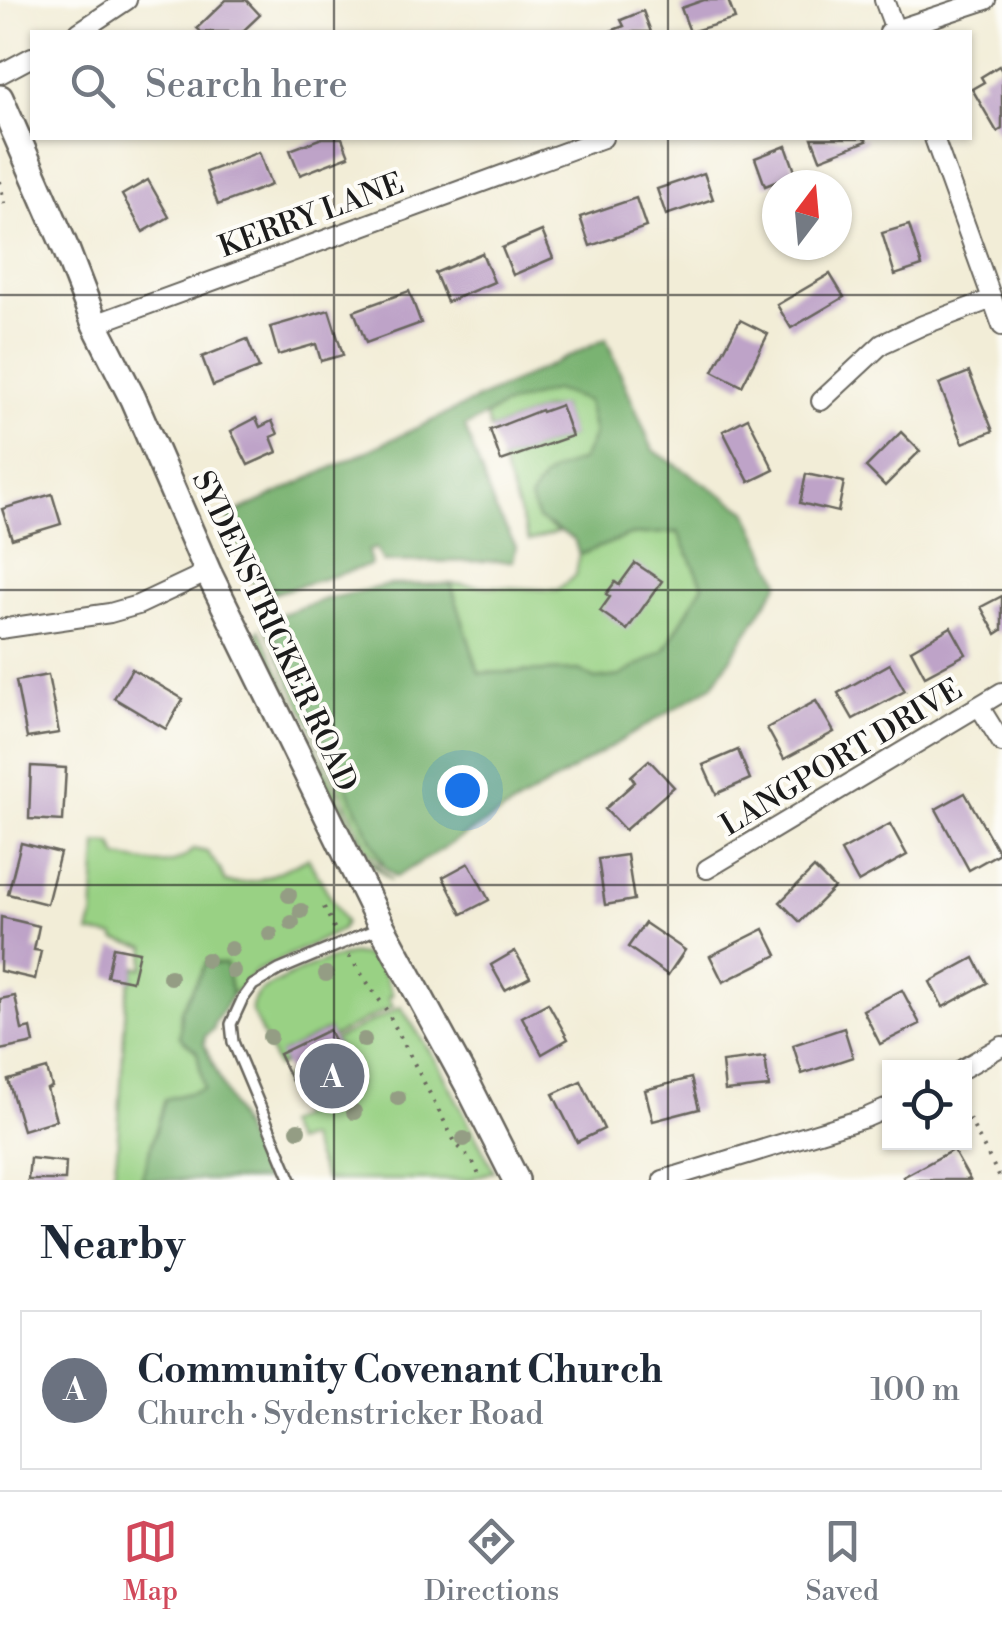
<!DOCTYPE html>
<meta charset="utf-8">
<style>
body{margin:0;font-family:"Libre Bodoni",serif;background:#f2f2f3;color:#1f2937}
.controls{position:absolute;right:30px;bottom:30px;display:grid;overflow:hidden;border-radius:0px;box-shadow:0 2px 8px #0004}
.controls button{width:90px;height:90px;display:grid;place-items:center;padding:0;border:0;border-bottom:2px solid #e0e1e3;background:#fff;color:#1f2937;font:50px sans-serif}
.compass{position:absolute;left:762px;top:170px;width:90px;height:90px;border-radius:50%;background:#fff;box-shadow:0 2px 8px #0004;rotate:16deg}
.you{position:absolute;left:462px;top:790px;width:35px;height:35px;margin:-25px;border:8px solid #fff;border-radius:50%;background:#1a73e8;box-shadow:0 0 0 15px #1a73e833}
.badge{display:grid;place-items:center;width:65px;height:65px;border-radius:50%;background:#d1495b;color:#fff;font-size:32px;font-weight:700}
.pin{position:absolute;translate:-50% -50%;border:5px solid #fff;box-shadow:0 2px 10px #0006}
.list{margin:0;padding:0;list-style:none}
h2{display:flex;justify-content:space-between;align-items:center;height:130px;margin:0;padding:0 40px;font-size:42px}
h2 small{font-size:32px;font-weight:400;color:#747a83}
.list li{display:grid;grid-template-columns:65px 1fr auto;gap:30px;align-items:center;box-sizing:border-box;height:160px;margin:0 20px 20px;padding:0 20px;border:2px solid #e0e1e3;border-radius:0px}
.list b{display:block;font-size:38px;white-space:nowrap}
.list p{margin:0;font-size:32px;white-space:nowrap;color:#747a83}
.list em{font-size:32px;font-style:normal;color:#747a83}
.icon{flex:none;width:55px;height:55px;fill:none;stroke:currentColor;stroke-width:2;stroke-linecap:round;stroke-linejoin:round}
.map{position:relative;flex:none;width:1002px;height:1180px;overflow:hidden}
.search{position:absolute;background:#fff;box-shadow:0 2px 8px #0004;left:30px;right:30px;top:30px;height:110px;display:flex;align-items:center;gap:25px;box-sizing:border-box;padding:0 35px;border-radius:0px;color:#747a83;font-size:38px}
.sheet{height:310px;background:#fff}
nav{display:flex;justify-content:space-around;align-items:center;box-sizing:border-box;height:140px;border-top:2px solid #e0e1e3;background:#fff;font-size:28px;color:#747a83}
nav a{display:grid;justify-items:center;gap:5px}
nav .on{color:#d1495b}
.map>svg:first-child{display:block}
.green{fill:#99d184;stroke:#5a7650;stroke-width:2.5}
.forest{fill:#7ab372;stroke:#4b6847;stroke-width:2.5}
.building{fill:#bea3c8}
.lines{fill:none;stroke-linecap:round;stroke-linejoin:round}
.service-casing{stroke:#67655d;stroke-width:14}
.minor-casing{stroke:#67655d;stroke-width:22}
.secondary-casing{stroke:#67655d;stroke-width:30}
.path{stroke:#67655d;stroke-width:4;stroke-dasharray:2.5 8;stroke-linecap:butt}
.service{stroke:#fff;stroke-width:9}
.minor{stroke:#fff;stroke-width:18}
.secondary{stroke:#fff;stroke-width:25}
.tree{fill:#949d84}
.grid{fill:none;stroke:#1c1c1c;stroke-width:2.5;stroke-opacity:0.55}
.labels{text-anchor:middle;stroke-width:8;stroke-linejoin:round;paint-order:stroke}
.street-label{font-size:30px;fill:#1c1c1c;stroke:#fdfcf7}
</style>
<div class="map">
<svg width="1002" height="1180" viewBox="0 0 1002 1180">
<rect width="100%" height="100%" fill="#fdfcf7"/>
<filter id="ink" filterUnits="userSpaceOnUse"><feTurbulence type="fractalNoise" baseFrequency=".01" numOctaves="2"/><feDisplacementMap in="SourceGraphic" scale="20" xChannelSelector="R" yChannelSelector="G"/><feConvolveMatrix kernelMatrix="1 2 1 2 8 2 1 2 1" color-interpolation-filters="sRGB"/></filter>
<filter id="wash" filterUnits="userSpaceOnUse"><feTurbulence type="fractalNoise" baseFrequency=".0048" numOctaves="4" result="noise"/><feDisplacementMap in="SourceGraphic" scale="40" xChannelSelector="R" yChannelSelector="G"/><feGaussianBlur stdDeviation="2.25" result="paint"/><feColorMatrix in="noise" values="0 0 0 0 0 0 0 0 0 0 0 0 0 0 0 0 0 1.4 0 .05"/><feComposite in="paint" operator="in"/></filter>
<g filter="url(#wash)">
<rect width="100%" height="100%" fill="#f2edd7"/>
<g class="green">
<polygon points="555,390 587,401 594,434 582,460 559,469 538,519 558,532 529,541 501,461 571,436 561,406 541,410 490,430 486,416 503,406"/>
<polygon points="231,515 275,593 263,595 255,586 228,517"/>
<polygon points="678,532 703,585 664,651 620,676 595,679 579,670 479,673 451,584 557,590 576,575 579,555 630,535"/>
<polygon points="267,619 385,868 369,851 263,623"/>
<polygon points="259,629 366,854 391,880 360,855 352,841 258,640 256,634"/>
<path d="M97,843L112,844L118,857C146,861 173,873 193,849L207,852L220,869L225,882C254,888 282,870 308,858L345,922L341,930L256,971L232,995L226,964L206,963L181,1011L180,1037L197,1052L204,1090L147,1161L141,1180H113L117,1152L126,1000L130,981H132L135,967L143,968L146,947L115,940V936L89,933L93,918Z"/>
<path d="M355,954C379,955 384,975 393,995L388,997L393,1006L332,1037L328,1030L280,1054L284,1064L277,1067L252,1012C251,1004 254,999 259,992C290,975 320,959 355,954Z"/>
<polygon points="401,1007 438,1064 494,1171 467,1180 325,1180 308,1138 294,1143 285,1124 300,1116 282,1079 289,1075 298,1078 301,1082 308,1079 320,1103 335,1096 338,1102 345,1100 342,1093 356,1085 334,1040"/>
</g>
<g class="forest">
<path d="M606,339L653,450L747,511L780,582L713,685L396,877L385,868L267,619L326,599L389,585L451,584L479,673L579,670L595,679L620,676L664,651L703,585L678,532L630,535L579,555L574,539L538,519L530,500C542,472 554,470 582,460L594,434L587,401L555,390L503,406L465,427L494,507L516,547L513,561L383,562L376,548L368,551L371,565L275,593L231,515Z"/>
<polygon points="206,963 226,964 232,995 214,1024 214,1029 205,1036 204,1044 265,1180 141,1180 165,1099 204,1089 197,1052 180,1037 181,1010"/>
</g>
<g id="blocks">
<g class="building">
<polygon points="226,0 246,0 260,15 242,32 201,32 197,28"/>
<polygon points="704,0 728,0 735,19 690,32 681,8"/>
<polygon points="643,11 651,32 608,32 624,26 621,20"/>
<polygon points="999,66 1002,71 1002,129 997,132 972,89 984,82 981,77"/>
<polygon points="322,138 342,138 349,156 300,175 290,150"/>
<polygon points="812,138 865,138 867,141 820,159"/>
<polygon points="786,146 796,174 765,186 755,158"/>
<polygon points="259,152 271,185 218,205 206,172"/>
<polygon points="704,173 713,199 666,215 657,189"/>
<polygon points="148,180 169,217 143,232 122,195"/>
<polygon points="636,198 646,227 590,246 580,217"/>
<polygon points="909,225 922,266 895,275 882,233"/>
<polygon points="542,231 553,258 513,275 502,248"/>
<polygon points="482,253 494,282 447,302 435,273"/>
<polygon points="830,274 844,297 791,328 777,305"/>
<polygon points="409,291 421,323 366,343 354,311"/>
<polygon points="329,310 343,355 321,361 316,344 278,355 270,327"/>
<polygon points="740,320 768,334 742,386 713,371"/>
<polygon points="247,339 259,368 213,386 202,357"/>
<polygon points="969,372 993,431 963,443 939,384"/>
<polygon points="561,405 572,436 501,461 490,430 541,410 542,412"/>
<polygon points="256,418 260,427 272,421 278,434 271,437 277,452 248,465 231,431"/>
<polygon points="748,418 774,470 749,482 723,431"/>
<polygon points="901,432 920,451 885,486 866,467"/>
<polygon points="806,474 844,482 838,512 800,503"/>
<polygon points="52,494 61,524 12,539 2,509"/>
<polygon points="635,563 662,581 627,630 600,611 610,597 606,594 615,582 619,585"/>
<polygon points="1002,596 1002,630 996,634 981,607"/>
<polygon points="951,627 966,654 925,676 911,650"/>
<polygon points="890,664 905,691 853,719 838,693"/>
<polygon points="132,669 183,699 166,729 114,698"/>
<polygon points="48,675 59,733 27,738 16,681"/>
<polygon points="816,701 834,732 784,759 767,728"/>
<polygon points="738,750 750,779 716,794 703,765"/>
<polygon points="649,760 674,787 625,830 605,809 635,782 631,776"/>
<polygon points="31,766 66,768 63,821 29,819"/>
<polygon points="965,793 999,853 969,870 936,809"/>
<polygon points="890,824 907,855 858,882 841,851"/>
<polygon points="21,843 60,853 47,904 8,894"/>
<polygon points="627,855 634,900 605,905 598,859"/>
<polygon points="469,863 489,900 462,914 443,877"/>
<polygon points="814,868 834,888 800,922 780,902"/>
<polygon points="1,917 39,926 34,950 41,951 35,979 0,971"/>
<polygon points="645,923 685,950 668,975 628,947"/>
<polygon points="764,929 777,955 723,982 710,956"/>
<polygon points="113,947 139,952 132,981 107,976"/>
<polygon points="515,951 530,977 505,990 491,965"/>
<polygon points="974,958 987,983 943,1007 930,982"/>
<polygon points="902,990 920,1024 880,1044 863,1010"/>
<polygon points="15,996 22,1030 31,1028 34,1043 0,1050 0,999"/>
<polygon points="548,1003 568,1039 542,1054 522,1017"/>
<polygon points="844,1028 853,1057 802,1074 793,1045"/>
<polygon points="329,1030 356,1085 342,1093 346,1099 338,1103 335,1096 320,1103 306,1074 292,1081 279,1054"/>
<polygon points="765,1057 769,1087 725,1091 722,1062"/>
<polygon points="47,1069 52,1087 47,1089 56,1120 23,1130 8,1080"/>
<polygon points="691,1078 699,1109 653,1121 645,1090"/>
<polygon points="581,1081 604,1129 577,1142 553,1094"/>
<polygon points="953,1150 970,1180 905,1180 903,1177"/>
<polygon points="30,1158 66,1162 65,1180 28,1180"/>
</g>
</g>
</g>
<g filter="url(#ink)">
<use href="#blocks" fill-opacity="0" stroke="#67655d" stroke-width="2.5"/>
<g class="lines">
<g class="service-casing">
<polyline id="service" points="291,1180 233,1042 231,1024 242,1000 253,985 279,970 379,928"/>
</g>
<g class="minor-casing">
<g id="minor">
<polyline points="884,0 896,32"/>
<polyline points="79,32 127,0"/>
<polyline points="889,32 986,0"/>
<polyline points="0,74 32,57"/>
<polyline points="934,138 1002,326"/>
<polyline points="95,324 603,138"/>
<polyline points="821,401 882,344 923,325 992,299"/>
<polyline points="0,629 110,613 138,605 208,572"/>
<polyline points="979,706 1002,743"/>
<polyline points="707,869 1002,692"/>
<polyline points="964,1068 1002,1046"/>
<polyline points="663,1180 865,1118 890,1107"/>
</g>
</g>
<g class="secondary-casing">
<polyline id="secondary" points="0,98 66,249 95,324 133,399 208,572 382,927 468,1085 516,1180"/>
</g>
<g class="path">
<polyline points="0,181 5,208"/>
<polyline points="324,907 336,932"/>
<polyline points="349,956 387,1011 456,1144 472,1160 479,1175"/>
<polyline points="964,1109 1001,1180"/>
</g>
<use href="#service" class="service"/>
<use href="#minor" class="minor"/>
<use href="#secondary" class="secondary"/>
</g>
<g class="tree">
<circle cx="289" cy="895" r="8"/>
<circle cx="301" cy="911" r="8"/>
<circle cx="292" cy="923" r="8"/>
<circle cx="270" cy="934" r="8"/>
<circle cx="231" cy="949" r="8"/>
<circle cx="207" cy="960" r="8"/>
<circle cx="233" cy="971" r="8"/>
<circle cx="326" cy="974" r="8"/>
<circle cx="170" cy="977" r="8"/>
<circle cx="270" cy="1037" r="8"/>
<circle cx="364" cy="1040" r="8"/>
<circle cx="398" cy="1098" r="8"/>
<circle cx="354" cy="1112" r="8"/>
<circle cx="298" cy="1130" r="8"/>
<circle cx="464" cy="1139" r="8"/>
</g>
</g>
<path class="grid" d="M334,0V32M668,0V32M334,138V1180M668,138V1180M0,295H1002M0,590H1002M0,885H1002"/>
<g class="labels">
<g class="street-label">
<text transform="translate(311 215) rotate(-20)" y="10">KERRY LANE</text>
<text transform="translate(275 631) rotate(65)" y="10">SYDENSTRICKER ROAD</text>
<text transform="translate(841 757) rotate(-31)" y="10">LANGPORT DRIVE</text>
</g>
</g>
</svg>
<div class="controls">
<button><svg class="icon" aria-label="locate" viewBox="0 0 24 24"><circle cx="12" cy="12" r="6"/><path d="M12 2v4M12 18v4M2 12h4M18 12h4"/></svg></button>
</div>
<svg class="compass" viewBox="-18 -18 36 36"><path d="M0-13l5 13h-10z" fill="#e53935"/><path d="M0 13l5-13h-10z" fill="#747a83"/></svg>
<div class="you"></div>
<div class="pin badge" style="left:332px;top:1076px;background:#6b7280">A</div>
<div class="search"><svg class="icon" aria-label="search" viewBox="0 0 24 24"><circle cx="10" cy="10" r="6"/><path d="M15 15l6 6"/></svg>Search here</div>
</div>
<section class="sheet">
<h2>Nearby<small></small></h2>
<ul class="list">
<li><span class="badge" style="background:#6b7280">A</span><div><b>Community Covenant Church</b><p>Church · Sydenstricker Road</p></div><em>100 m</em></li>
</ul>
</section>
<nav>
<a class="on"><svg class="icon" aria-label="map" viewBox="0 0 24 24"><path d="M3 6l6-2 6 2 6-2v14l-6 2-6-2-6 2zM9 4v14M15 6v14"/></svg>Map</a>
<a><svg class="icon" aria-label="directions" viewBox="0 0 24 24"><path d="M12 3l9 9-9 9-9-9zM9 14v-3h6M13 9l2 2-2 2"/></svg>Directions</a>
<a><svg class="icon" aria-label="saved" viewBox="0 0 24 24"><path d="M7 4h10v16l-5-4-5 4z"/></svg>Saved</a>
</nav>
